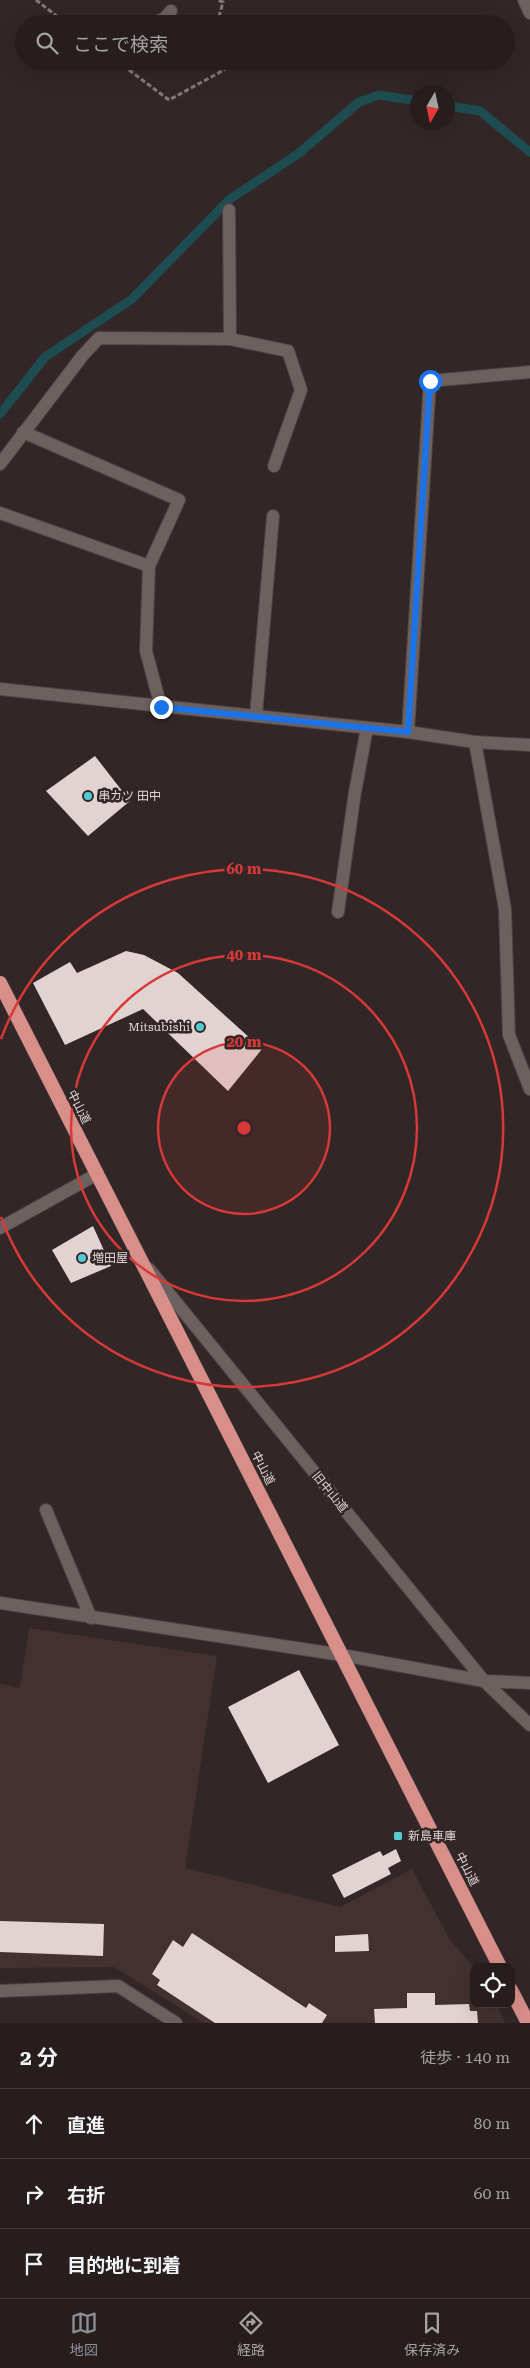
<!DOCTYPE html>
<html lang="ja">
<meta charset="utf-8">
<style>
body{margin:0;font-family:"Roboto Serif","Noto Sans JP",serif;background:#322a29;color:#f1f3f6}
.controls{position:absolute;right:15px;bottom:15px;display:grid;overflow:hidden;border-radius:10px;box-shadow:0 5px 20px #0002}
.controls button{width:45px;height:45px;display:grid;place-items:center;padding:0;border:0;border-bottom:1px solid #423b3b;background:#261d1c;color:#f1f3f6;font:25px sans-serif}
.compass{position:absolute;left:410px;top:85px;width:45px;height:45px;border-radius:50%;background:#261d1c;box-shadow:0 5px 20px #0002;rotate:189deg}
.stop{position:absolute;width:15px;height:15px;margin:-11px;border:4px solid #1a73e8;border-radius:50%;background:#fff}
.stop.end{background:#1a73e8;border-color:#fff;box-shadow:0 1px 5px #0008}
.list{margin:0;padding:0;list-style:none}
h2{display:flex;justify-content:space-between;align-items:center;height:65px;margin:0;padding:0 20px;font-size:21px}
h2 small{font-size:16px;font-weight:400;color:#a4a2a3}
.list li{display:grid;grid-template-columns:32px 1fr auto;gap:15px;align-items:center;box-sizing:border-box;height:70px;padding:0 20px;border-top:1px solid #423b3b}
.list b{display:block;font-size:19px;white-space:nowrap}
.list em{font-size:16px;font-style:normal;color:#a4a2a3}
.icon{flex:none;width:28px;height:28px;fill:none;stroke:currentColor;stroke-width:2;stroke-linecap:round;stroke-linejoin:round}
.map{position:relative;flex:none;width:530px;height:2023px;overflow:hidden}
.search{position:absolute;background:#261d1c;box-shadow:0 5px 20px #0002;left:15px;right:15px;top:15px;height:55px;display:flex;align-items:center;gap:12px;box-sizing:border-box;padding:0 18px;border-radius:28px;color:#a4a2a3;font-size:19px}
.sheet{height:275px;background:#261d1c}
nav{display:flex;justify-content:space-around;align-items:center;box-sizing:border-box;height:70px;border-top:1px solid #423b3b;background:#261d1c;font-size:14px;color:#a4a2a3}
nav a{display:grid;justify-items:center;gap:2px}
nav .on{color:#8c9099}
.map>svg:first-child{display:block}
.built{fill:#42312f}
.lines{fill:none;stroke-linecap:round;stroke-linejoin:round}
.stream{stroke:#1e4d51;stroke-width:9}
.building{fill:#e1d3d2}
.service-casing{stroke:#4c4342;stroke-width:14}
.minor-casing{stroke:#4c4342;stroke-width:14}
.trunk-casing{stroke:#4c4342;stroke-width:15}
.path{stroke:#837979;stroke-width:3;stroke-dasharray:5 2.5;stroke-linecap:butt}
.service{stroke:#6d6160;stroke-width:12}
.minor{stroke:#6d6160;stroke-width:12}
.trunk{stroke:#d88e89;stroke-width:14}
.route{stroke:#1a73e8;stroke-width:6}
.ring{fill:none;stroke:#d73939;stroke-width:2.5}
.poi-dot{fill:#51ccd5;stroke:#322726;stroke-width:2}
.labels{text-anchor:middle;stroke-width:5;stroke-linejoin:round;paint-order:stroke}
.poi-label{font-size:12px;fill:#ddd5d5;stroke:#322726;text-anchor:start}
.street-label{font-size:12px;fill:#ddd5d5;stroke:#322726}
.centre{fill:#d73939;stroke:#322726;stroke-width:2.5}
.ring-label{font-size:15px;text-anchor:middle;font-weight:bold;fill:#d73939;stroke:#322726;stroke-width:5;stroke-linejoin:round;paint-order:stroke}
</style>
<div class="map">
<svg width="530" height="2023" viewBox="0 0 530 2023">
<rect width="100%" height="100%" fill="#322726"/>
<polygon class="built" points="29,1628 217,1656 185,1868 340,1907 412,1869 450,1940 474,1967 474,2004 497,2004 505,2023 204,2023 114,1967 0,1968 0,1684 20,1688"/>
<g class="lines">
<g class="stream">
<polyline points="448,106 480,111 530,152"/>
<polyline points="0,414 45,357 132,299 230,199 298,154 359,102 379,95 418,101"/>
</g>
</g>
<g class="building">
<polygon points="95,756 130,801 88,836 46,791"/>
<polygon points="126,951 144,955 178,973 262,1049 228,1091 143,1009 65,1045 33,983 70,962 77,973"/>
<polygon points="93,1226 111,1266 71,1283 52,1250"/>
<polygon points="299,1670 339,1745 268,1783 228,1707"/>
<polygon points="396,1849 401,1861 388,1868 391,1874 344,1898 332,1875 380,1851 383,1856"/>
<polygon points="0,1921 104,1924 103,1956 0,1952"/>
<polygon points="192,1933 306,2008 309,2003 327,2015 322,2023 215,2023 157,1985 160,1980 152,1974 173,1940 183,1947"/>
<polygon points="368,1934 369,1951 335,1952 335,1936"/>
<polygon points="407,1993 435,1993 435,2005 469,2004 470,2011 477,2011 478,2023 375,2023 374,2009 407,2008"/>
</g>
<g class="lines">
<g class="service-casing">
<g id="service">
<polyline points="152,24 165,18 171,11"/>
<polyline points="256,716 273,516"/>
<polyline points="338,912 355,792 367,728"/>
<polyline points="46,1510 91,1618"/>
</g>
</g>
<g class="minor-casing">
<g id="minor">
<polyline points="524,0 530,13"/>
<polyline points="230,339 288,351 301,390 274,466"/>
<polyline points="23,432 179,500 149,566 146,651 161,707"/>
<polyline points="0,464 83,355 99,338 230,339 229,210"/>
<polyline points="0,513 149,566"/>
<polyline points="0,689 408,732 475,742 530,745"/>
<polyline points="408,732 430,381 530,372"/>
<polyline points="475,742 505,909 509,1035 530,1089"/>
<polyline points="0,1228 97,1174"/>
<polyline points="149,1269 484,1681 530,1725"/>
<polyline points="0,1603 342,1655 484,1681 530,1683"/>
<polyline points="0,1991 118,1986 176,2023"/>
</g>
</g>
<g class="trunk-casing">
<g id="trunk">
<polyline points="0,983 500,1967"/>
<polyline points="511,1990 528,2023"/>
</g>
</g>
<g class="path">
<polyline points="36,0 67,24"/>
<polyline points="217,24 223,2 218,0"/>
<polyline points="117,61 169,100 224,70 221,61"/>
</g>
<use href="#service" class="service"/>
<use href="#minor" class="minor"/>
<use href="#trunk" class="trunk"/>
</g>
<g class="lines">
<polyline class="route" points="161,707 408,732 430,381"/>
</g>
<circle cx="244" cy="1128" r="86" fill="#d73939" fill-opacity=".12"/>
<g class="ring">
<circle cx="244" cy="1128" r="86"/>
<circle cx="244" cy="1128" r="173"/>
<path d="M1 1039A259 259 0 1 1 1 1217"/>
</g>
<g class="poi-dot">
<circle cx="88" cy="796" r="5"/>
<circle cx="200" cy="1027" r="5"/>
<circle cx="82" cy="1258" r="5"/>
<rect x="393" y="1831" width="10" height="10" rx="2.5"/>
</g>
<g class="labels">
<g class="poi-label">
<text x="98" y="800">串カツ 田中</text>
<text x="190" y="1031" text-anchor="end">Mitsubishi</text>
<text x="92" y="1262">増田屋</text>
<text x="408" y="1840">新島車庫</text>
</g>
<g class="street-label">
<text transform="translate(79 1107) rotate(63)" y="4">中山道</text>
<text transform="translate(263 1468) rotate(63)" y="4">中山道</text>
<text transform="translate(330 1492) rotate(51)" y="4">旧中山道</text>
<text transform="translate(467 1869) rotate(63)" y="4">中山道</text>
</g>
</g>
<circle cx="244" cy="1128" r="8" class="centre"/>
<g class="ring-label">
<text x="244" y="874">60 m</text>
<text x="244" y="960">40 m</text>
<text x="244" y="1047">20 m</text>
</g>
</svg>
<div class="controls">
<button><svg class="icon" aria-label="locate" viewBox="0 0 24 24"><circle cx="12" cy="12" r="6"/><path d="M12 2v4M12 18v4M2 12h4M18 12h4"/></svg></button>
</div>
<svg class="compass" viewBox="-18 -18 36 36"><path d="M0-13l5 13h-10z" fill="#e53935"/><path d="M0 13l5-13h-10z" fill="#a4a2a3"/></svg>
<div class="stop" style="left:430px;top:381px"></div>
<div class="stop end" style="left:161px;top:707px"></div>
<div class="search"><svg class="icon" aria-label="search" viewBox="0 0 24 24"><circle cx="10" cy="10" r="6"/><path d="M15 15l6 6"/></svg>ここで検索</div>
</div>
<section class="sheet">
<h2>2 分<small>徒歩 · 140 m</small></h2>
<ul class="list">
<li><svg class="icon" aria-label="ahead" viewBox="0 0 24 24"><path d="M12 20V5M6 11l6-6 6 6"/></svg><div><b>直進</b></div><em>80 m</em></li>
<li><svg class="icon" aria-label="right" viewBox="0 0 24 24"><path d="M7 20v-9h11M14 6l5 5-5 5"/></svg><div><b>右折</b></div><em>60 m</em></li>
<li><svg class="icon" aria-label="arrive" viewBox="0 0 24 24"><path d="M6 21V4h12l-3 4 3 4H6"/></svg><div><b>目的地に到着</b></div></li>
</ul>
</section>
<nav>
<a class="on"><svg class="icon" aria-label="map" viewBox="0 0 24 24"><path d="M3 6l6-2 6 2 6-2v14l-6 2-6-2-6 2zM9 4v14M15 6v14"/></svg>地図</a>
<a><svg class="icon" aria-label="directions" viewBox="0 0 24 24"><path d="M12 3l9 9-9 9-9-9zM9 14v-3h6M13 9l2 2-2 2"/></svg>経路</a>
<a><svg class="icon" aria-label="saved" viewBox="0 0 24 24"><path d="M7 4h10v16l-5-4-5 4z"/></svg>保存済み</a>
</nav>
